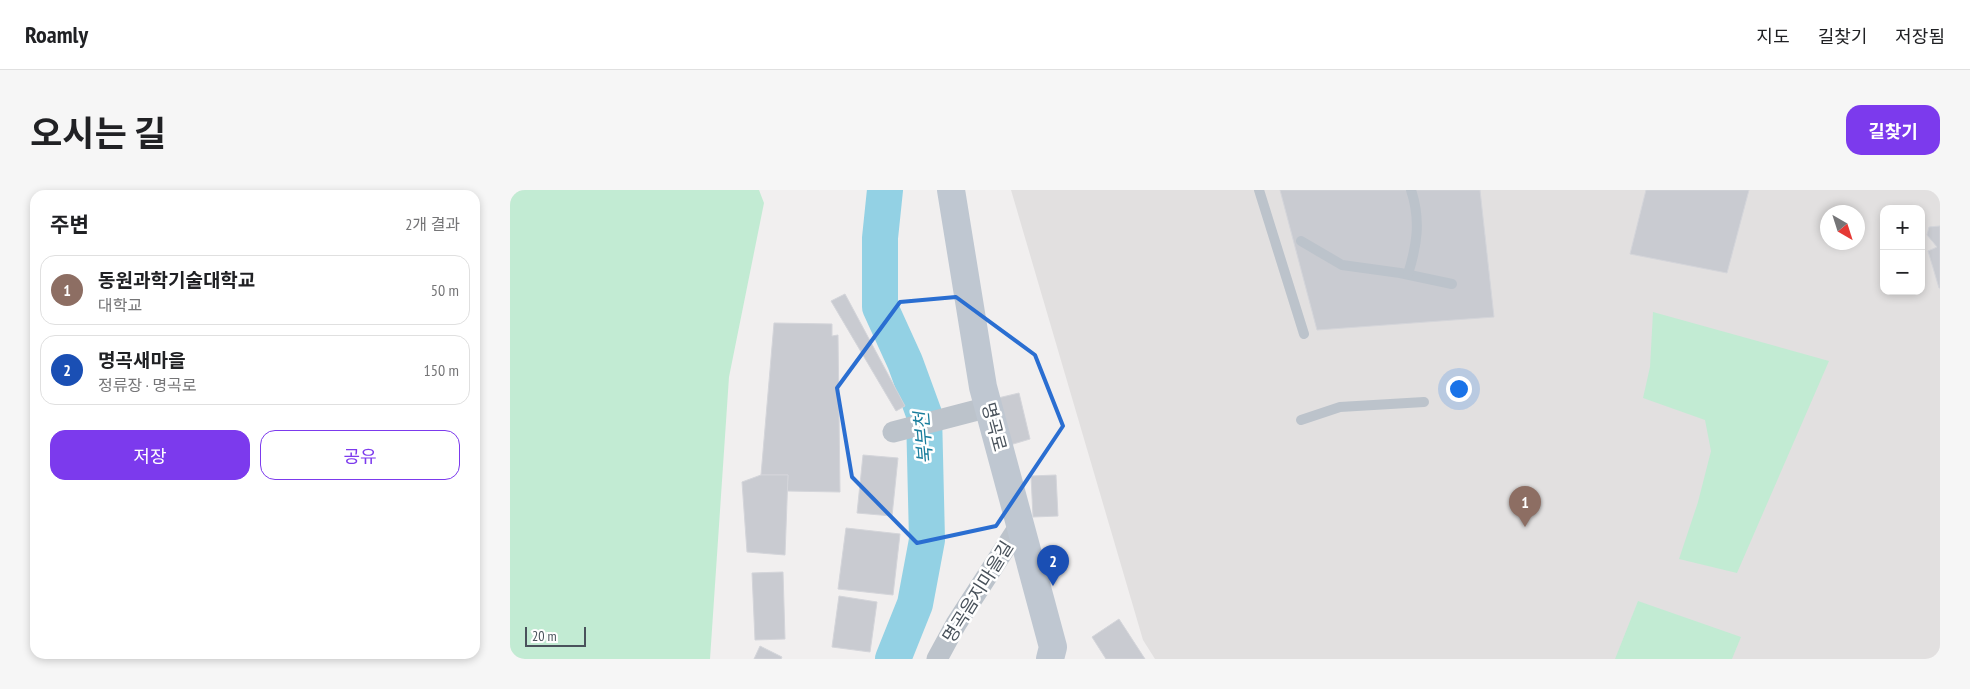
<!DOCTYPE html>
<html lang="ko">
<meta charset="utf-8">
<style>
body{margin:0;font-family:"PT Sans Narrow","Noto Sans KR",sans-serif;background:#f6f6f6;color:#202124}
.controls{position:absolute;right:15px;top:15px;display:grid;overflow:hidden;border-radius:10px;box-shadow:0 2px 8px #0003}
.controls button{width:45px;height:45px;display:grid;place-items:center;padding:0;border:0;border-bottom:1px solid #e0e0e0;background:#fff;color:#202124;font:25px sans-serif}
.compass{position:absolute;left:1310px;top:15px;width:45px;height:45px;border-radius:50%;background:#fff;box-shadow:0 2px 8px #0003;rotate:141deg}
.scale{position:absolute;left:15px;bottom:12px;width:61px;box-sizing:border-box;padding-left:5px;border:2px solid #49525b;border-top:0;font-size:14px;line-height:18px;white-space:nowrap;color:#49525b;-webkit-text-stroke:4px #fff;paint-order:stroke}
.you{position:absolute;left:948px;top:198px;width:18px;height:18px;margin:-12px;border:4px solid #fff;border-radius:50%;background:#1a73e8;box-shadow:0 0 0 8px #1a73e833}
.badge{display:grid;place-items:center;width:32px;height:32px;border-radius:50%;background:#7c3aed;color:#fff;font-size:16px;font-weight:700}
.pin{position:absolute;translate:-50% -41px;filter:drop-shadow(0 1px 2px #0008)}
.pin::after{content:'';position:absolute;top:26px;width:18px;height:15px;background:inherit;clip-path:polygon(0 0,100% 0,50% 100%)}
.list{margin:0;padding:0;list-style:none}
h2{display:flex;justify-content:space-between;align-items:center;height:65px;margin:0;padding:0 20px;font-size:21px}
h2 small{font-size:16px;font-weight:400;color:#757577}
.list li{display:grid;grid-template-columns:32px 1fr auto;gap:15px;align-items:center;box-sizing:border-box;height:70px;margin:0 10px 10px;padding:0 10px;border:1px solid #e0e0e0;border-radius:15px}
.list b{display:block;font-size:19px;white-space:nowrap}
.list p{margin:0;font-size:16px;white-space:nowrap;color:#757577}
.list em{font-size:16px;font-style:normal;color:#757577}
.actions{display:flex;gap:10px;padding:15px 20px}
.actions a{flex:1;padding:11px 0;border:1px solid #7c3aed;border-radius:15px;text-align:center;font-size:18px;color:#7c3aed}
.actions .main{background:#7c3aed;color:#fff}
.map{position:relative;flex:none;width:1430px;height:469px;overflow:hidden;border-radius:15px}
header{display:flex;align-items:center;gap:30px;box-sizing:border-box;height:70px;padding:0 25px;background:#fff;border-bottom:1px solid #e0e0e0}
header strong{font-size:24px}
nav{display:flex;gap:28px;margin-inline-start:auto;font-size:18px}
.intro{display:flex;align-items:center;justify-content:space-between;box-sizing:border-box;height:120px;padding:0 30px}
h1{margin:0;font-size:35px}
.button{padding:12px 22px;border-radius:15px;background:#7c3aed;color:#fff;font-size:18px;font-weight:700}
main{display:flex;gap:30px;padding:0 30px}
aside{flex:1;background:#fff;border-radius:15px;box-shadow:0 2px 8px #0003}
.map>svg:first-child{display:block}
.education{fill:#e2e0e0;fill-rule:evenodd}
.green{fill:#c2ebd3}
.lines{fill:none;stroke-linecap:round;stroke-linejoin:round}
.river{stroke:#93d1e4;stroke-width:36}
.building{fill:#c9cbd1;stroke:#d4d5da}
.service{stroke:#bcc3cb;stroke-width:10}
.minor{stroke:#bcc3cb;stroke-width:21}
.secondary{stroke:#bfc7d1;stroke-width:28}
.marked{fill:none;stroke:#2a6ed1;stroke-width:4;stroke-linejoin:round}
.labels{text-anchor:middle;stroke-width:5;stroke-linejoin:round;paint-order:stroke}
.street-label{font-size:18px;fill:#49525b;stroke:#fff}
.water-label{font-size:19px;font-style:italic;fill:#1a7e9d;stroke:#fff}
</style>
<header>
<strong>Roamly</strong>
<nav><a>지도</a><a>길찾기</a><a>저장됨</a></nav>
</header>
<div class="intro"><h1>오시는 길</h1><a class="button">길찾기</a></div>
<main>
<aside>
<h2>주변<small>2개 결과</small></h2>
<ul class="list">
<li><span class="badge" style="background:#8d6e63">1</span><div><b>동원과학기술대학교</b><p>대학교</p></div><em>50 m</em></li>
<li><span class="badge" style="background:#1a4fb4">2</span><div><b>명곡새마을</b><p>정류장 · 명곡로</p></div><em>150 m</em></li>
</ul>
<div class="actions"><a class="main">저장</a><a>공유</a></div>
</aside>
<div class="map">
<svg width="1430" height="469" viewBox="0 0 1430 469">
<rect width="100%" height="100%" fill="#f1efef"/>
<path class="education" d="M501,0H1430V469H645L633,450ZM1374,19H1411V101H1374ZM1318,22H1348V52H1318Z"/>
<g class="green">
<polygon points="0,0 249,0 254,13 219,187 200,469 0,469"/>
<polygon points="1143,122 1319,171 1227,383 1169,369 1188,312 1201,261 1195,230 1133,208 1140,177"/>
<polygon points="1128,411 1231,447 1222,469 1105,469"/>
</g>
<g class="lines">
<polyline class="river" points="375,0 370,48 370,117 395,172 414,224 417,350 405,414 383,469"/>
</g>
<g class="building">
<polygon points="770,0 970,0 984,127 807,140"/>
<polygon points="1136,0 1239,0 1217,83 1120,64"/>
<polygon points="1430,36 1430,98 1429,98 1418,61 1427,57 1417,45 1419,37"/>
<polygon points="335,104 395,216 386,221 321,111"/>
<polygon points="264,133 322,134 322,146 328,145 330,302 277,301 278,285 251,285"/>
<polygon points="509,203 520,249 500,255 488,208"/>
<polygon points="353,265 388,268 382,326 347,323"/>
<polygon points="251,285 278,285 275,365 237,362 232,292"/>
<polygon points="546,285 548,326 523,327 521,286"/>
<polygon points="336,338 390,344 383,405 328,399"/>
<polygon points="273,382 275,449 245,450 242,383"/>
<polygon points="329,406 367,412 360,462 322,457"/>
<polygon points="609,429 635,469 596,469 582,447"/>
<polygon points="250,456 272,467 271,469 244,469"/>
</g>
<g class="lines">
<g class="service">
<polyline points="749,0 794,144"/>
<polyline points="791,51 832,75 890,83 942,94"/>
<path d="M898,84C907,55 911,30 901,0"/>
<polyline points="791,230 830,217 914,212"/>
</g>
<g class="minor">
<polyline points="383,242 479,217"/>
<polyline points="427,469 446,434 510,335"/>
</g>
<polyline class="secondary" points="441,0 473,197 543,457 540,469"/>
</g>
<path class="marked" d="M446,107L525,165L553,236L486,336L407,353L342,287L327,198L390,112Z"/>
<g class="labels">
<g class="street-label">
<text transform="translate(484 237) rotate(75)" y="6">명곡로</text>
<text transform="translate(468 402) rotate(-58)" y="6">명곡음지마을길</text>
</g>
<g class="water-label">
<text transform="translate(413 248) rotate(-95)" y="7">북부천</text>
</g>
</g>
</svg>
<div class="controls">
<button>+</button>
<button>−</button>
</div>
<svg class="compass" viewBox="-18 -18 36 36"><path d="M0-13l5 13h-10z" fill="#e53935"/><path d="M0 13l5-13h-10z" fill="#757577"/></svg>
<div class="scale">20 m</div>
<div class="you"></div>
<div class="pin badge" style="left:1015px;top:337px;background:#8d6e63">1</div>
<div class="pin badge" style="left:543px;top:396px;background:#1a4fb4">2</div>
</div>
</main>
